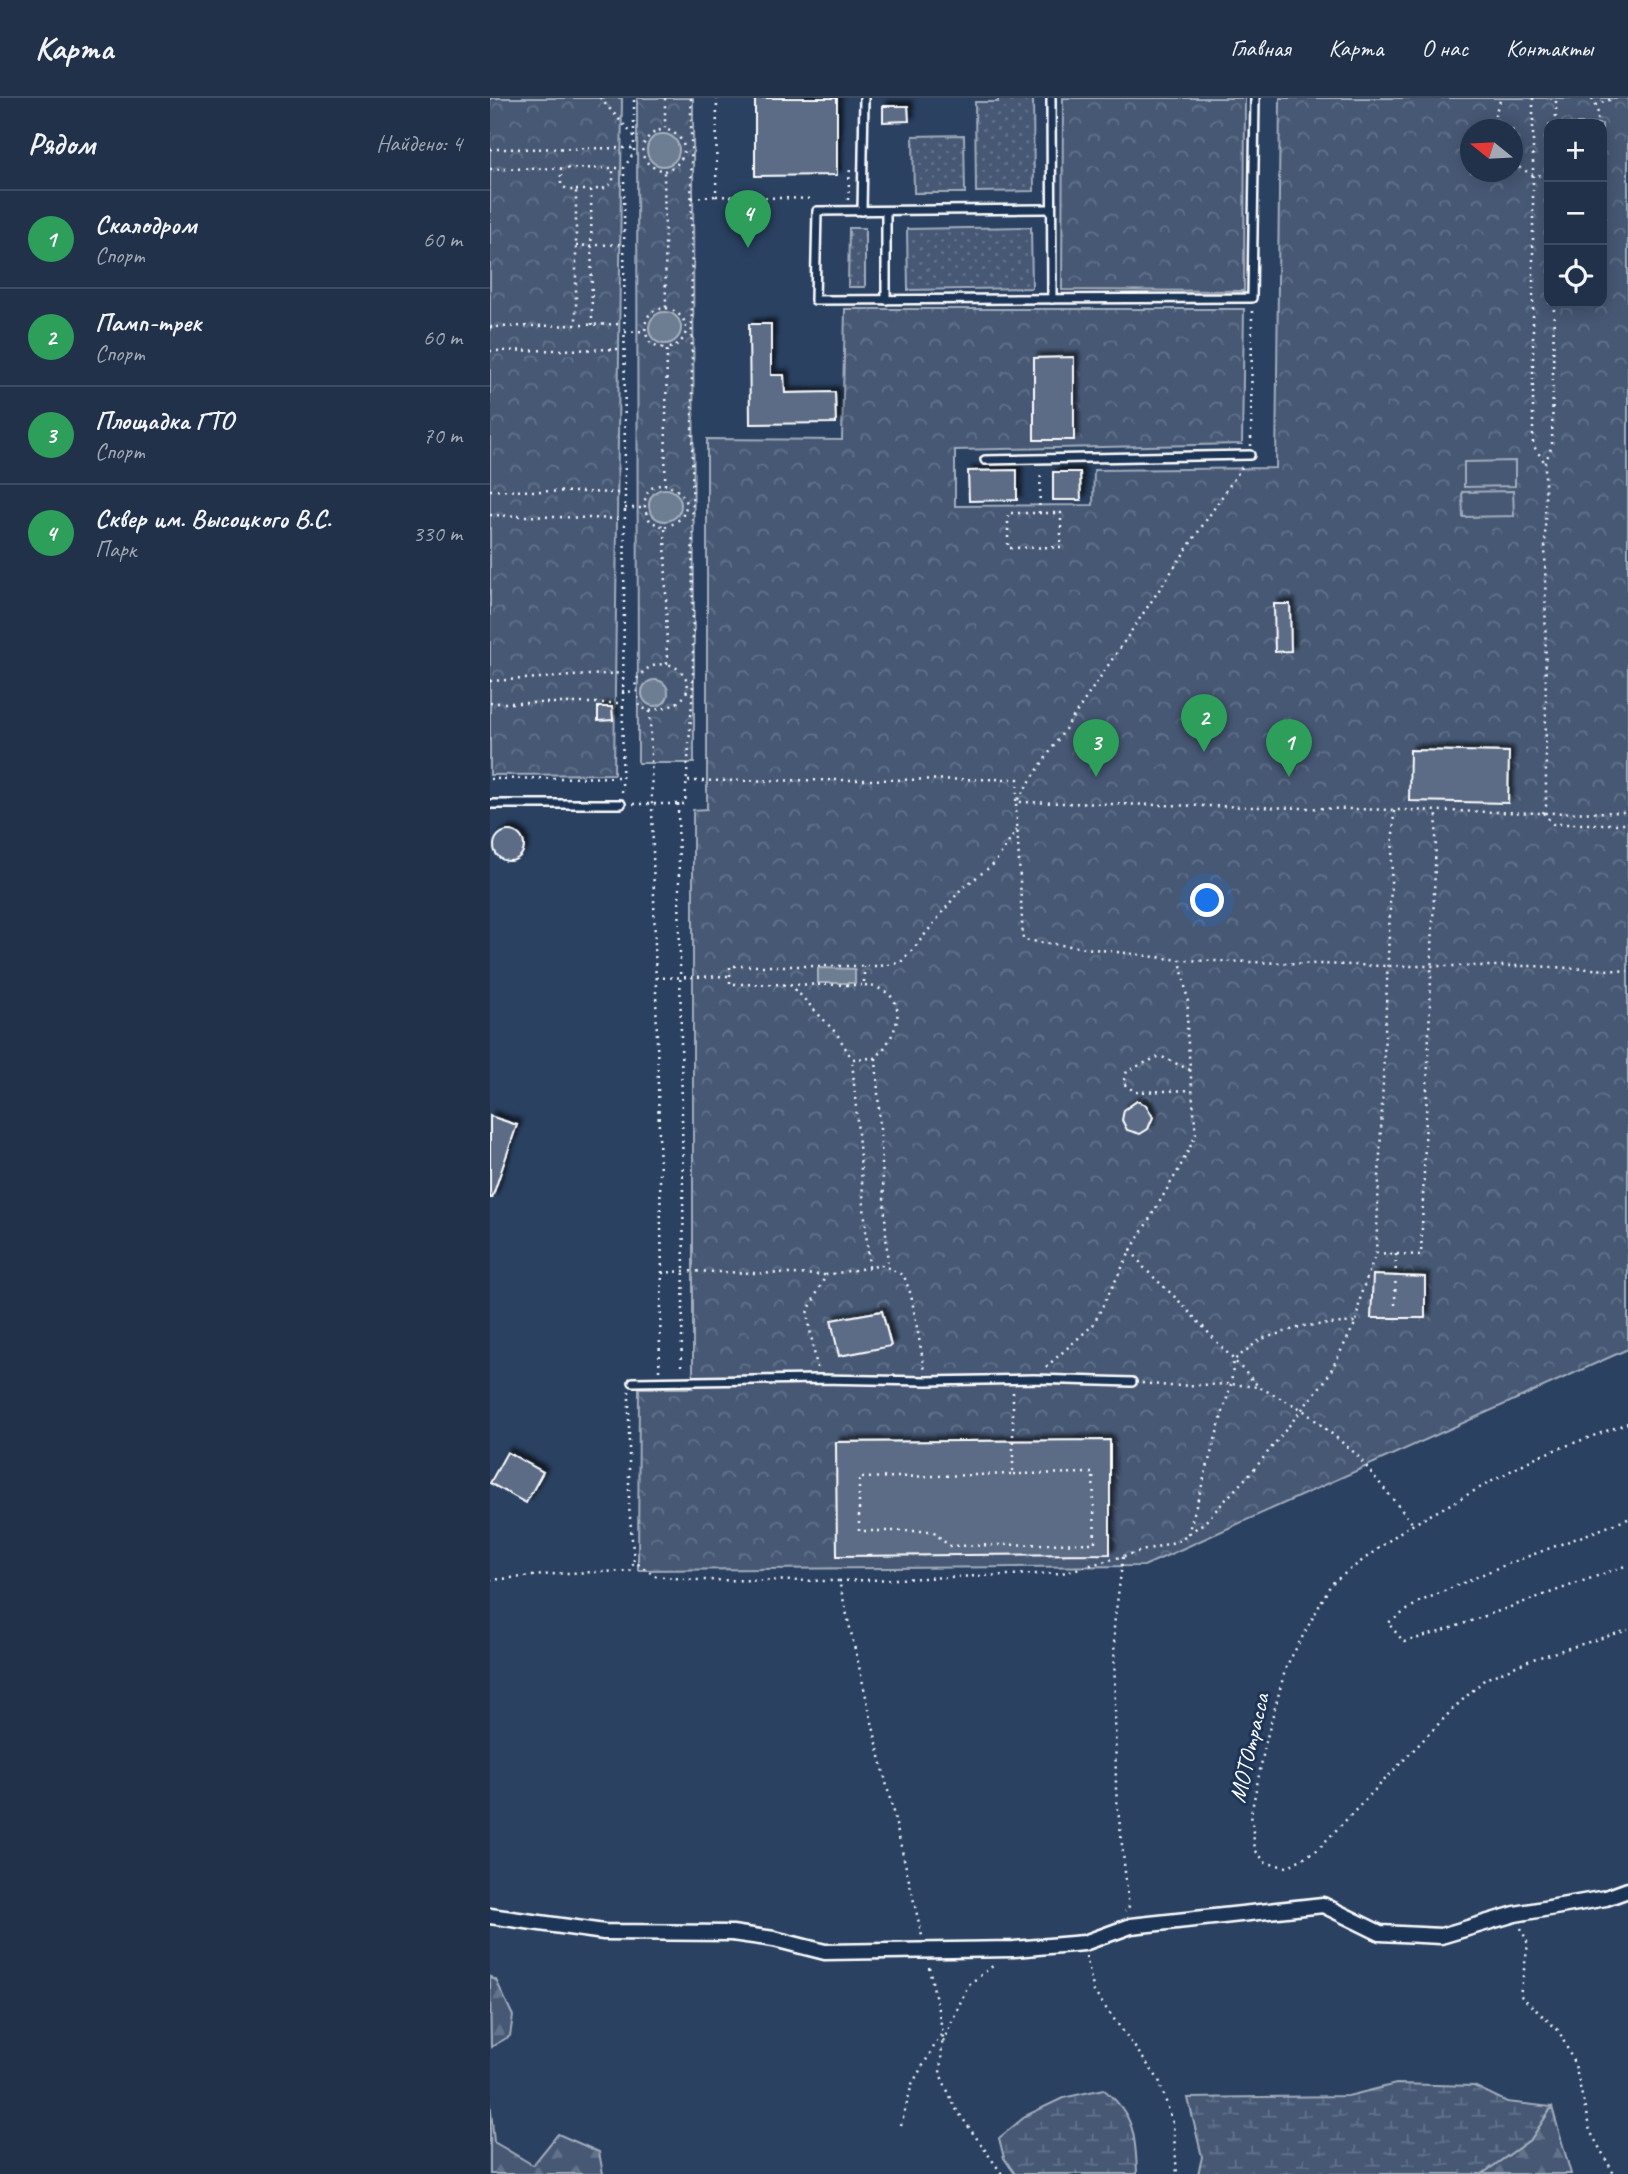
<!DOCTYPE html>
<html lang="ru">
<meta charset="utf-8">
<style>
body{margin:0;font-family:Caveat,sans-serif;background:#2d3d53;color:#f1f3f6}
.controls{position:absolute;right:21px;top:21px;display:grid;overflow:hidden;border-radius:14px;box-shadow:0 4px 18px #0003}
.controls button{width:63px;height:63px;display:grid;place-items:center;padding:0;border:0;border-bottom:2px solid #3d4c61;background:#203149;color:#f1f3f6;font:35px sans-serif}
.compass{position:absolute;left:970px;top:21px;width:63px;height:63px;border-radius:50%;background:#203149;box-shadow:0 4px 18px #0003;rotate:288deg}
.you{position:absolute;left:718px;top:803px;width:24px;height:24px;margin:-18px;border:5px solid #fff;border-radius:50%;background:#1a73e8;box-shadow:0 0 0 10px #1a73e833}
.badge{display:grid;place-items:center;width:46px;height:46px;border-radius:50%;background:#ea580c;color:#fff;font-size:23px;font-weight:700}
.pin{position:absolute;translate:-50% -58px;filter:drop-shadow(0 2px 4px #0008)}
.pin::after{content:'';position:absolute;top:37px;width:24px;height:21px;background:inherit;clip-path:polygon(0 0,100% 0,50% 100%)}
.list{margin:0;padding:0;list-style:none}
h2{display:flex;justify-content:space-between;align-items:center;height:91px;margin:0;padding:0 28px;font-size:30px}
h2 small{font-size:23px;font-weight:400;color:#a2a9b4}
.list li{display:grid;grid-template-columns:46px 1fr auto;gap:21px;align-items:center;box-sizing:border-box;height:98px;padding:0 28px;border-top:2px solid #3d4c61}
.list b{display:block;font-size:26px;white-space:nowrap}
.list p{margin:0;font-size:23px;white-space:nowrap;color:#a2a9b4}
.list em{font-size:23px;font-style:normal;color:#a2a9b4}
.icon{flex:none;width:38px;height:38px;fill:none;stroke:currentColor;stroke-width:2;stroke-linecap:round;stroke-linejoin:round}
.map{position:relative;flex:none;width:1138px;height:2076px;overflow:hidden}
header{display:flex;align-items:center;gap:42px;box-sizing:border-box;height:98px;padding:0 35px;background:#203149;border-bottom:2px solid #3d4c61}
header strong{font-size:33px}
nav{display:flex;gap:38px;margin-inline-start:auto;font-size:24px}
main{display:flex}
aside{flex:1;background:#203149}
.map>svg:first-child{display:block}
.grass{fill:url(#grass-dots);stroke:#a2acba;stroke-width:2}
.forest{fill:url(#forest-firs);stroke:#a2acba;stroke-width:2}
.wetland{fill:url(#wetland-marsh);stroke:#a2acba;stroke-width:2}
.park{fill:url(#park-crowns);stroke:#a2acba;stroke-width:2;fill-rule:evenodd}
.pitch{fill:#465975;stroke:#a2acba;stroke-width:2}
.water{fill:#6d7d92;stroke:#a7b1be;stroke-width:2}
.building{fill:#5b6c86;stroke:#fff;stroke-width:2;filter:url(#shadow)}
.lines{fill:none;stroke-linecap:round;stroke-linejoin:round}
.lane-casing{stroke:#fff;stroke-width:12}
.street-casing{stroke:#fff;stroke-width:19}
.path{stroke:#fff;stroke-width:2.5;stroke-dasharray:2 5;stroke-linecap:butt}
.lane{stroke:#1d3557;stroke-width:7}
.street{stroke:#1d3557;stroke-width:14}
.labels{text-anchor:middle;stroke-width:6;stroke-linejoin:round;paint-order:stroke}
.street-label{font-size:24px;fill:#fff;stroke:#1d3557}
</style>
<header>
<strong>Карта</strong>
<nav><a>Главная</a><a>Карта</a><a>О нас</a><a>Контакты</a></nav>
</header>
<main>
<aside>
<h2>Рядом<small>Найдено: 4</small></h2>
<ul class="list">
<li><span class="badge" style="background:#2e9e5b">1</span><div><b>Скалодром</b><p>Спорт</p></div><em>60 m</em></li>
<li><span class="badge" style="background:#2e9e5b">2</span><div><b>Памп-трек</b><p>Спорт</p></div><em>60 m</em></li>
<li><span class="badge" style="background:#2e9e5b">3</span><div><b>Площадка ГТО</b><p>Спорт</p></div><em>70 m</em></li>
<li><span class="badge" style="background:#2e9e5b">4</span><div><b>Сквер им. Высоцкого В.С.</b><p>Парк</p></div><em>330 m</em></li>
</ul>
</aside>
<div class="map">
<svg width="1138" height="2076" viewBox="0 0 1138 2076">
<defs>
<pattern id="grass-dots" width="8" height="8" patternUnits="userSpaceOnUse" patternTransform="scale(1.75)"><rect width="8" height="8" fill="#465975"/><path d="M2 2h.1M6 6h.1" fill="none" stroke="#62728a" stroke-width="1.8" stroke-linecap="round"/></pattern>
<pattern id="forest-firs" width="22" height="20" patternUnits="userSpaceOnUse" patternTransform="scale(1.75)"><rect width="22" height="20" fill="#465975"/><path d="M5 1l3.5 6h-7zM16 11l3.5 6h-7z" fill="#62728a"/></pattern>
<pattern id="wetland-marsh" width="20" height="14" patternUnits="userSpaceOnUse" patternTransform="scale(1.75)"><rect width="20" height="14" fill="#465975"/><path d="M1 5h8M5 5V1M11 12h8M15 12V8" fill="none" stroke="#62728a"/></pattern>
<pattern id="park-crowns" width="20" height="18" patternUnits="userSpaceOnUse" patternTransform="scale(1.75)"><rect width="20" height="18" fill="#465975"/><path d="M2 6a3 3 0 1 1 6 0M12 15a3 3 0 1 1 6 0" fill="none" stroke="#62728a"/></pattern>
<filter id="shadow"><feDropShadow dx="4.5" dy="-4.5" stdDeviation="2" flood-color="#0009"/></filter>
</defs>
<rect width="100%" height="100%" fill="#2a4161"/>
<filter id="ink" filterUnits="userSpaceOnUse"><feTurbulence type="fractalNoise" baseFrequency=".0143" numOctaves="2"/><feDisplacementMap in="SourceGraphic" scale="14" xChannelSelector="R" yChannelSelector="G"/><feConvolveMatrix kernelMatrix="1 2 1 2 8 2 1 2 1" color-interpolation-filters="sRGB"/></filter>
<g filter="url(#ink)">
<g class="grass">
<polygon points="508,0 543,0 544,93 486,94 485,4 508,4"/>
<polygon points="474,37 475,95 424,95 423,38"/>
<polygon points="541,129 542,190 418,192 417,131"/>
<polygon points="359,130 375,130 375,189 358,189"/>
</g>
<g class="forest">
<polygon points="0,1879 6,1882 23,1918 20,1938 1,1949"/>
<polygon points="0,2001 4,2044 43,2067 68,2036 109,2054 113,2076 0,2076"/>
<polygon points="1062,2009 1081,2076 992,2076 1041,2041"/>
</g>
<g class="wetland">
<polygon points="906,1986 984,1988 1017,2004 1062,2009 1041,2041 992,2076 708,2076 712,2059 698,2000 858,1998"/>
<path d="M613,1991C644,2015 646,2039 647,2076H525L514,2060L509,2040L537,2017L573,2000Z"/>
</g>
<g class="park">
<polygon points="0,0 132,0 124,676 0,677"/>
<polygon points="147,0 203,0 204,665 148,665"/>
<polygon points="573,0 755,0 754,193 572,192"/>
<path d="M790,0H1138V1251L654,1468L148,1472L149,1290H203V712L217,711V341L352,342L355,211H754L752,346L465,352V408L603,407L604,372L786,370ZM1059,26H1112V205H1059ZM981,32H1023V74H981Z"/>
</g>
<g class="pitch">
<polygon points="1025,363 1025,388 974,389 974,364"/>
<polygon points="1023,393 1024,418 973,419 972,394"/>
</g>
<g class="water">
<circle cx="173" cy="52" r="16"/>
<circle cx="175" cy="230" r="16"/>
<circle cx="175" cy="407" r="16"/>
<circle cx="165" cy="595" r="13"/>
<polygon points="328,870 365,871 365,885 328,885"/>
</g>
<g class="building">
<polygon points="265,0 347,0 347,77 265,78"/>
<polygon points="393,8 418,8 419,23 393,24"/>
<polygon points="259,226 281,226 281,277 294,277 295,295 345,294 346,325 260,326"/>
<polygon points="584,259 584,342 544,342 544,260"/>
<polygon points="527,372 527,402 479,403 478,373"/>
<polygon points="563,374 590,374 591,402 563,402"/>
<polygon points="784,506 800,506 801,553 785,554"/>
<polygon points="108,609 122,609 123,622 108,623"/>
<polygon points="920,652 1019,654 1018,705 919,703"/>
<circle cx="19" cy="748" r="15"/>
<polygon points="647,1003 656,1007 663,1019 658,1031 650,1036 637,1032 632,1022 634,1012"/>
<polygon points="0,1018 27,1027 2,1100 0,1100"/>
<polygon points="883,1177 935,1179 935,1220 881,1220"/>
<polygon points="392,1213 401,1248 349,1258 341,1222"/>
<polygon points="620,1342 620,1456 347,1458 346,1344"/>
<polygon points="17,1354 53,1374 36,1405 0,1385"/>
</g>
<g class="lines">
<g class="lane-casing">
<g id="lane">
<polyline points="561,0 562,201"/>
<polyline points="561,111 327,113 325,202 762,200 765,0"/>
<polyline points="372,113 374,0"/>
<polyline points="396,202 396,113"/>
<polyline points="495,362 760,357"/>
<polyline points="0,706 131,706"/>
<polyline points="143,1284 329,1281 436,1283 544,1281 642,1284"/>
</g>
</g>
<g class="street-casing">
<polyline id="street" points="0,1818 114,1834 242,1835 284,1841 335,1854 524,1851 594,1845 641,1828 833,1807 890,1835 951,1838 1025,1816 1116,1800 1138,1792"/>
</g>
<g class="path">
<polyline points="110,0 143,37"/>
<polyline points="227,0 226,98 324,101"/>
<polyline points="1043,0 1043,347 1055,365"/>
<polyline points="1102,0 1108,15 1108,26"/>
<polyline points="1105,7 1125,0"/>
<polyline points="1066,26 1066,0"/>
<polyline points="1005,32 1005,16 1011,0"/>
<polyline points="0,51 144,50"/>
<polyline points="1023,66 1043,77 1059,78"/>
<polyline points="71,70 71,87 78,92 86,92 86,227"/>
<polyline points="0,71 133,70"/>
<path d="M174,73C200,65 201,39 175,31"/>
<polyline points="86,92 100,92"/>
<polyline points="202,100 226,98"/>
<polyline points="358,102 360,69"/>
<polyline points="86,148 133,146"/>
<path d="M176,210C202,217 203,244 177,251"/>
<polyline points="102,227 101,92 116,90 123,84 123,70"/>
<polyline points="0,229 133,226"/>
<polyline points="135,234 155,233"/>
<polyline points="0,253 133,251"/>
<polyline points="761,348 762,211"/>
<polyline points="752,369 526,704 533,842 690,862 898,868 1043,868 1138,873"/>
<polyline points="0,392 133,395"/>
<polyline points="135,410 154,410"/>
<polyline points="549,415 571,415 571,449 518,450 518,415 549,415 551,373"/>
<polyline points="0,417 133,421"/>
<path d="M175,429C202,421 203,395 176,387"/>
<polyline points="0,583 132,575"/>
<polyline points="132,593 146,594"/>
<polyline points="0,605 132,605"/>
<path d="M160,613C169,610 181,610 188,604C207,591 195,570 177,566"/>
<polyline points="0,681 133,679"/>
<polyline points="198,683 528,681 526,704 1053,715 1138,714"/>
<polyline points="132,694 135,410 134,70 144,54 144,0"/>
<polyline points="143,706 195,706 203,588 201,0"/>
<polyline points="188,706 194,1173 191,1272"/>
<polyline points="1053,715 1056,708 1055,365 1062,348 1064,205"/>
<polyline points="1053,715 1063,726 1138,726"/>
<polyline points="374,868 374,887 240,886 240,868 390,868 410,865 425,849 471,791 504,766 527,732"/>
<polyline points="166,880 240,878"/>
<polyline points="300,886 347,936 362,961"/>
<path d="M375,887C423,894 410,934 386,960L362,961L379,1170"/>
<polyline points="386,960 398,1170"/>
<polyline points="700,972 670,958 637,973 633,985 645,994 702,992"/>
<polyline points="641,1152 655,1171 688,1202 769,1289"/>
<polyline points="886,1155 931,1157 947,713"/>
<polyline points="172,1175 194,1173 336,1177"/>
<polyline points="905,1207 906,1156"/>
<polyline points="556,1269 603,1227 641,1152 689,1071 706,1037 697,934 698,904 690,862"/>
<polyline points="327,1270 317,1215 336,1177 393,1167 414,1178 421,1197 435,1273"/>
<path d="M169,1273L172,1175L160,613L150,609L145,584C153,571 162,566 177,566L175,429L161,424C150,410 153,385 175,387L177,251L161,246C150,230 155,210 176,210L174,73C170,71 166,71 163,69C143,57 154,34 175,31V0"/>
<polyline points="652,1285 680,1288 741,1286 769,1289 813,1312 866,1356 923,1426"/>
<polyline points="139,1293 139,1408 144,1463 165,1478 204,1482 349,1483 432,1838"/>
<polyline points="1138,1325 1046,1359 913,1432 841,1486 796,1569 776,1643 761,1716 765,1752 776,1765 797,1769 827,1752 964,1610 995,1581 1043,1561 1138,1532"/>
<polyline points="523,1376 603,1375 605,1445 459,1448 443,1433 369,1433 369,1380 523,1376 523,1293"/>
<polyline points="1138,1421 1007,1470 929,1504 898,1525 914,1544 953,1533 1138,1467"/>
<polyline points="698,1436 741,1286 744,1262 771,1241 814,1228 866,1224"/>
<polyline points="633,1459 624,1528 626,1693 639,1810 635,1813"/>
<polyline points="0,1482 75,1475 140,1473 144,1463"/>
<polyline points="349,1483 572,1475 688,1443 715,1424 766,1369 837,1280 866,1224 871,1196 886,1155 904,712"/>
<polyline points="1031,1830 1038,1846 1030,1897 1069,1933 1085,1967 1100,2033 1124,2076"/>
<polyline points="596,1858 604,1894 669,1982 683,2025 687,2076"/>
<polyline points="439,1869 453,1935 450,1976 466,2011 512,2076"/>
<polyline points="453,1944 478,1887 504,1867"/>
<polyline points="411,2027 422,1986 452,1935"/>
</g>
<use href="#lane" class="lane"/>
<use href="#street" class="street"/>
</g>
</g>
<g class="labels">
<g class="street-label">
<text transform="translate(759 1650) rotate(-77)" y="8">МОТОтрасса</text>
</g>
</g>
</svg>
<div class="controls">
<button>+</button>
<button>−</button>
<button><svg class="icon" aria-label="locate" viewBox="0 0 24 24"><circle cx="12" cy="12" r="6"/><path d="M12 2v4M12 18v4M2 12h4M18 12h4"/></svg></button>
</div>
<svg class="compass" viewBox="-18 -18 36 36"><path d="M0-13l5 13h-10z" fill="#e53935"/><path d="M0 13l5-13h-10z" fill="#a2a9b4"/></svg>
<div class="you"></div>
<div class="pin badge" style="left:799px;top:679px;background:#2e9e5b">1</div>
<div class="pin badge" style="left:714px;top:654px;background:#2e9e5b">2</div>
<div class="pin badge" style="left:606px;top:679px;background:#2e9e5b">3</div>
<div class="pin badge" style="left:258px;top:150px;background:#2e9e5b">4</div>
</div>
</main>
